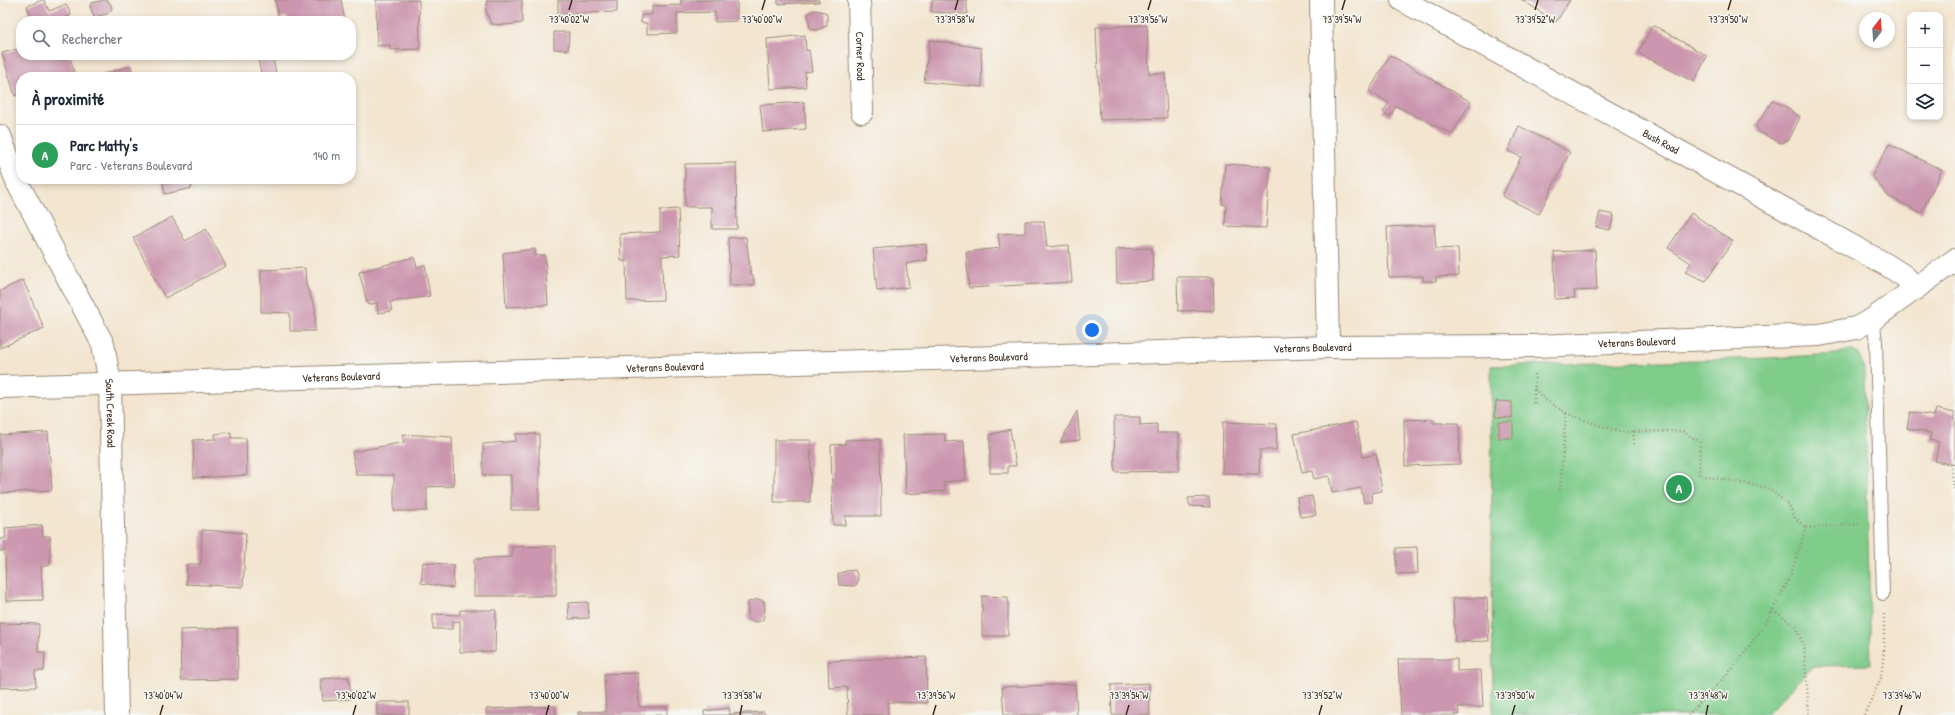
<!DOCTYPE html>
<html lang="fr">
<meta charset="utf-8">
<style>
body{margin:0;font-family:"Patrick Hand",sans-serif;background:#f6f6f7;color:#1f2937}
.controls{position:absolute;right:12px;top:12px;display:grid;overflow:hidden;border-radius:8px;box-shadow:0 2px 6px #0003}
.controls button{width:36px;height:36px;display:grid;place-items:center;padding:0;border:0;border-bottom:1px solid #e0e1e3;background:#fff;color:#1f2937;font:20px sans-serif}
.compass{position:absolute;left:1859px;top:12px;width:36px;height:36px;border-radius:50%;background:#fff;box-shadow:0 2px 6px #0003;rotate:17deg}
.you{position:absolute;left:1092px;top:330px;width:14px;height:14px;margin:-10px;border:3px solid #fff;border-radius:50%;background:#1a73e8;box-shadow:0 0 0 6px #1a73e833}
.badge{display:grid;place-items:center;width:26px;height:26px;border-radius:50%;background:#0b8043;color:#fff;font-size:13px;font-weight:700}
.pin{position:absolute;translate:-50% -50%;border:2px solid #fff;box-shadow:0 1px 4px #0006}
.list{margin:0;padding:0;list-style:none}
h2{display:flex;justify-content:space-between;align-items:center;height:52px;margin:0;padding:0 16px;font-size:17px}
h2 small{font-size:13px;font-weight:400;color:#747a83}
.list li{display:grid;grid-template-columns:26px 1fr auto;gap:12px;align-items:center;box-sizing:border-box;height:60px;padding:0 16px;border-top:1px solid #e0e1e3}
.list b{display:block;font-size:15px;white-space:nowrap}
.list p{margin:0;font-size:13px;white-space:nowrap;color:#747a83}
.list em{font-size:13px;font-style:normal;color:#747a83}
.icon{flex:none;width:22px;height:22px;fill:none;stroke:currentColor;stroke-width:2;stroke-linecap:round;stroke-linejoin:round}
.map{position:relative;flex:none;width:1955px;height:715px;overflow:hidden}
.search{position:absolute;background:#fff;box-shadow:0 2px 6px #0003;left:16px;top:16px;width:340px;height:44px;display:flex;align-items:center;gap:10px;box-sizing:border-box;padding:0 14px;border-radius:16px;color:#747a83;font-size:15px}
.panel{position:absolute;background:#fff;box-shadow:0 2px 6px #0003;left:16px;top:72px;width:340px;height:112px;border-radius:16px}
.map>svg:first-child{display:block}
.green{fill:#7fcc8b;stroke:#5d7b54}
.building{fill:#cb96ae}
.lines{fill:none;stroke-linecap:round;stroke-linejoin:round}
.lane-casing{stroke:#978876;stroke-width:14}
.street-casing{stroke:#978876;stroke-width:24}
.path{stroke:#978876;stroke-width:2.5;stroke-dasharray:1 3;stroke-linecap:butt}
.lane{stroke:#fff;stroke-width:12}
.street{stroke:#fff;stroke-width:22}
.ticks{fill:none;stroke:#3b2a1e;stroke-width:1.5}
.labels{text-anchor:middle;stroke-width:3;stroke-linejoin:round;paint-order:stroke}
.street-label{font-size:11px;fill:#3b2a1e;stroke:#f6f6f2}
.ticks-label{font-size:10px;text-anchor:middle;fill:#3b2a1e;stroke:#f6f6f2;stroke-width:3;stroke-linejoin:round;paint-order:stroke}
</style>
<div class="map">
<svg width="1955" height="715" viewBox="0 0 1955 715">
<rect width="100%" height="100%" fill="#f6f6f2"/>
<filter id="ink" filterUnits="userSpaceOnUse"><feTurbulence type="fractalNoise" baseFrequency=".025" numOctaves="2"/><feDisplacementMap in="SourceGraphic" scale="8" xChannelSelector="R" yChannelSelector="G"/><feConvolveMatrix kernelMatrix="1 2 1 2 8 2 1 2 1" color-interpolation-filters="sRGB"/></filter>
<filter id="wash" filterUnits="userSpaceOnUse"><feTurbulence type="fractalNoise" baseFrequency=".012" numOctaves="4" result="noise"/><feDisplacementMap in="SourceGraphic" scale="16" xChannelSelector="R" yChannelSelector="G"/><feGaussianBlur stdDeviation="0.9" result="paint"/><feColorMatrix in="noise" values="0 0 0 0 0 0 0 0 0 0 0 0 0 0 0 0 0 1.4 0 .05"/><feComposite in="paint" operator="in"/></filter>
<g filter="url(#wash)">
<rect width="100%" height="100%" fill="#f3e5cf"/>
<polygon class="green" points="1850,350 1859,354 1864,369 1871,665 1813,666 1766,715 1493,715 1491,366 1770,358 1836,354"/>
<g id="blocks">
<g class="building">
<polygon points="42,0 44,0 49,11 66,4 71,15 57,21 33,21 27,6"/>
<polygon points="104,0 107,0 111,5 112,9 107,14 94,17 90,6 92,3"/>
<polygon points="275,0 341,0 345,21 288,21 287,17 279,19"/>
<polygon points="376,0 419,0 420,49 390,50 390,45 377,46"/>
<polygon points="487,0 522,0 522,23 504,25 491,24 486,11"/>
<polygon points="558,0 617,0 617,12 558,14"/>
<polygon points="681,0 737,0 737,21 715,22 715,12 677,13 677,33 647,34 647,23 641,23 641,15 652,15 652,6 681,5"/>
<polygon points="778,0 819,0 819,2 778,4"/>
<polygon points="932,0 967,0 967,14 931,12"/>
<polygon points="1522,0 1570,0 1556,22"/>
<polygon points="815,10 825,12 827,15 827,26 816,30 810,28 808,14"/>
<polygon points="1147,25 1149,74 1165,73 1167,118 1100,120 1096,27"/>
<polygon points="1653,25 1707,56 1694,82 1638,53"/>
<polygon points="554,32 569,32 568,50 554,49"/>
<polygon points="805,35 806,51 809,50 812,71 805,72 806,87 770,89 767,39"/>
<polygon points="930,40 981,48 982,87 924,82"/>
<polygon points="21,48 21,55 69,55 76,77 21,77 21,94 15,96 2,53"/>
<polygon points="257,55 272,55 277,77 262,77"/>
<polygon points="1390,55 1471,102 1452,134 1396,106 1390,117 1383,112 1389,103 1369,91"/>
<polygon points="131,66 134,77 95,77"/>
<polygon points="1772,101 1785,106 1800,117 1789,140 1781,143 1759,132 1756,126"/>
<polygon points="804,102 806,129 763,132 760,105"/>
<polygon points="1519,126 1570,152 1539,214 1502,196 1521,157 1508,151"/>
<polygon points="1889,144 1942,170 1921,213 1888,196 1872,176"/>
<polygon points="736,163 737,229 712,229 712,207 685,207 685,164"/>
<polygon points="1225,164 1270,167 1266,228 1225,226 1226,205 1222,204"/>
<polygon points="162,179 190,179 192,188 165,194"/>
<polygon points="678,209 680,255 662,256 663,300 627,301 626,261 621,261 620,234 660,232 660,210"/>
<polygon points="1600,212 1614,215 1610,230 1596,227"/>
<polygon points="1691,213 1733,241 1706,281 1685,272 1691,263 1668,248"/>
<polygon points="172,217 185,241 206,229 226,266 165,298 133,238"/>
<polygon points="1025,221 1044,221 1047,247 1069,245 1072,282 969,288 966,252 1000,248 998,234 1025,233"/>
<polygon points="1434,225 1436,249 1458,248 1459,276 1436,277 1436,281 1423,281 1423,276 1389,277 1387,227"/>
<polygon points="746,237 751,276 753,275 754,285 730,285 728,238"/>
<polygon points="926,244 927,260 906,264 909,287 877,291 873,249"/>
<polygon points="1152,248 1153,281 1117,283 1116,249"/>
<polygon points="535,249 535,256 545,255 548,305 506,307 503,253"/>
<polygon points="1595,250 1597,290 1574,291 1575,298 1555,299 1554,252"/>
<polygon points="414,257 417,267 425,265 430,296 390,302 392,311 378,313 377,303 368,305 359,272"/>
<polygon points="305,268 306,285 315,308 315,331 290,331 290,313 261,312 261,270"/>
<polygon points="1177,277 1213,277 1214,310 1178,311"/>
<polygon points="23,280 44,328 0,348 0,291"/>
<polygon points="1496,401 1512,402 1512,418 1495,417"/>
<polygon points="1936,409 1955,413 1955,465 1935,461 1939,442 1929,440 1931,433 1907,428 1910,412 1934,416"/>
<polygon points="1077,411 1080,440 1060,442 1063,437"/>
<polygon points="1114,417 1140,417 1140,425 1157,424 1157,433 1179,433 1179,471 1115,472"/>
<polygon points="1433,419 1433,423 1459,423 1460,464 1405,466 1404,420"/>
<polygon points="1223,422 1277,424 1276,450 1260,450 1259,474 1222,473"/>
<polygon points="1356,422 1363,457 1376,454 1382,491 1371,493 1372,502 1364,503 1361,488 1332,493 1329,476 1314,479 1312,471 1302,473 1294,434"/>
<rect x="1499" y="422" width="14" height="16"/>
<polygon points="1010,429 1016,466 1008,466 1008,473 990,473 990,435"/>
<polygon points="48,432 52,490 0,493 0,435"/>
<polygon points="231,432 231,438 246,438 247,475 194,478 193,440 215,439 215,434"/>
<polygon points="402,434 452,437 454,486 427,487 427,511 394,511 394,475 355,475 356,471 352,452 404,442"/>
<polygon points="515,434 539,434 539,510 511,510 511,475 483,475 483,444 516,441"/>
<polygon points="945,434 945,442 964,441 966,480 944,482 945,491 906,494 903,435"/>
<polygon points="880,439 881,516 845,516 846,525 833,525 831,445 845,444 845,440"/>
<polygon points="774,440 811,440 810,502 774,502"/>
<polygon points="1312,496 1316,515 1300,517 1297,498"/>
<polygon points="1209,497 1210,507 1190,506 1188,498"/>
<polygon points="42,525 43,536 50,536 50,565 41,567 43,600 6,601 5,551 0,551 0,539 6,538 5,528"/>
<polygon points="202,530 246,533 243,587 186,584 187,564 201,564"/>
<polygon points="556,546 556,596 474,596 474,559 512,557 512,547"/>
<polygon points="1417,547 1418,573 1396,574 1396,548"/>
<polygon points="423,562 454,565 453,588 421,583"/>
<polygon points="855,570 858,578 857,584 854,586 839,585 838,574 846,571"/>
<polygon points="982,596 1008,597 1008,636 982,636"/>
<polygon points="1453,598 1487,598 1489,641 1455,642"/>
<polygon points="758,599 764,601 765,610 763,620 757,622 748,620 748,602"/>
<polygon points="588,602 589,618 569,619 568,603"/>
<polygon points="460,610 496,610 495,652 460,652 460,621 452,622 452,629 433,629 433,614 460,615"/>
<polygon points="0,623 39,624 38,652 45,652 44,671 35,671 36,687 0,688"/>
<polygon points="237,628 238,679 181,680 180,630"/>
<polygon points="926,657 927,703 888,702 888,715 848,715 847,687 829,688 828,661"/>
<polygon points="1398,659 1457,659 1457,671 1481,670 1483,707 1458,707 1459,715 1401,715"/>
<polygon points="638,673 639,707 667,707 667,715 578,715 578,712 606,712 604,674"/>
<polygon points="349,677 351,699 323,701 321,679"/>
<polygon points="1149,683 1150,715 1112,715 1111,685"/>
<polygon points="1075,684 1077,715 1004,715 1002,687"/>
<rect x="377" y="702" width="32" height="13"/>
<polygon points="555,706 556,715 486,715 486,709"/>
<polygon points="729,708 730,715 704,715 704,711"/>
<polygon points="764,712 764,715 730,715 730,714"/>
</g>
</g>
</g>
<g filter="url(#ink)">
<use href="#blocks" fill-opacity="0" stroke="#978876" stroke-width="1"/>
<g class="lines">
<g class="lane-casing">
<polyline id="lane" points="1873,319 1876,342 1883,594"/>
</g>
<g class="street-casing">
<g id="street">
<path id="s1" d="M859,0L862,112"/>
<polyline points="1321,0 1328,347"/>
<path id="s2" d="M1402,0L1887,265L1904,276L1916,288"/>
<path id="s3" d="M0,136L17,182L103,344L110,384L117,715"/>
<path id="s4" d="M0,387L1328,347L1535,346L1819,335L1856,328L1873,319L1955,260"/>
</g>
</g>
<g class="path">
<polyline points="1534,389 1547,401 1566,413 1587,421 1620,432 1682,431 1700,442 1699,475 1768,488 1789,505 1795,518 1806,528 1861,524"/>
<polyline points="1534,403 1535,372"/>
<polyline points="1633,431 1634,447"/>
<polyline points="1951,464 1954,491"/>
<polyline points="1560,490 1566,413"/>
<polyline points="1773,610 1796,627 1804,646 1809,715"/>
<polyline points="1688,715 1734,667 1766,623 1790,577 1806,528"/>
<polyline points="1864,715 1881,678 1884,651 1884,614"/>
</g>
<use href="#lane" class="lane"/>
<use href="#street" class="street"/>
</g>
</g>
<path class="ticks" d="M569,10L572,0M762,10L765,0M955,10L958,0M1148,10L1151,0M1342,10L1345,0M1535,10L1538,0M1728,10L1731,0M160,715L163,705M353,715L356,705M546,715L549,705M740,715L742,705M933,715L936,705M1126,715L1129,705M1319,715L1322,705M1512,715L1515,705M1706,715L1708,705M1899,715L1902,705"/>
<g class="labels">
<g class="street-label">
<text dy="4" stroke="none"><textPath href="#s1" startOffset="56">Corner Road</textPath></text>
<text dy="4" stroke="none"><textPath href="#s2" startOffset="295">Bush Road</textPath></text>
<text dy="4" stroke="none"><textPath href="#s4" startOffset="1637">Veterans Boulevard</textPath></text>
<text dy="4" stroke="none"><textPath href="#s4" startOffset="1313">Veterans Boulevard</textPath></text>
<text dy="4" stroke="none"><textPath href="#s4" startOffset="989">Veterans Boulevard</textPath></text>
<text dy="4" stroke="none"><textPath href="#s4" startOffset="665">Veterans Boulevard</textPath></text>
<text dy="4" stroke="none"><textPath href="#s4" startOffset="341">Veterans Boulevard</textPath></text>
<text dy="4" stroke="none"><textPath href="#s3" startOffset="302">South Creek Road</textPath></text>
</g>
</g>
<g class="ticks-label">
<text x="569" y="23">73°40'02"W</text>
<text x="762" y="23">73°40'00"W</text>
<text x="955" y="23">73°39'58"W</text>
<text x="1148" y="23">73°39'56"W</text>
<text x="1342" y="23">73°39'54"W</text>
<text x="1535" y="23">73°39'52"W</text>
<text x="1728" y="23">73°39'50"W</text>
<text x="163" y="699">73°40'04"W</text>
<text x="356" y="699">73°40'02"W</text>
<text x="549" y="699">73°40'00"W</text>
<text x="742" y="699">73°39'58"W</text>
<text x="936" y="699">73°39'56"W</text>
<text x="1129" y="699">73°39'54"W</text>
<text x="1322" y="699">73°39'52"W</text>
<text x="1515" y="699">73°39'50"W</text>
<text x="1708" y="699">73°39'48"W</text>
<text x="1902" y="699">73°39'46"W</text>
</g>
</svg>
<div class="controls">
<button>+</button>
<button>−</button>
<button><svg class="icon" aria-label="layers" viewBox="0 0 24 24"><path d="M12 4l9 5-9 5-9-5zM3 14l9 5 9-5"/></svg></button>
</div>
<svg class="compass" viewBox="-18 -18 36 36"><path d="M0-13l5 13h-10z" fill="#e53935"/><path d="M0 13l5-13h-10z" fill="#747a83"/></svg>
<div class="you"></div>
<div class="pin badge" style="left:1679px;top:488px;background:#2e9e5b">A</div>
<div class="search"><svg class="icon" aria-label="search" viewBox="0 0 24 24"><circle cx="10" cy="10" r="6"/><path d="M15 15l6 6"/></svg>Rechercher</div>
<section class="panel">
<h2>À proximité<small></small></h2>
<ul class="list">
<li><span class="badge" style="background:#2e9e5b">A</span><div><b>Parc Matty's</b><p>Parc · Veterans Boulevard</p></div><em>140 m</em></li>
</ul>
</section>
</div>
